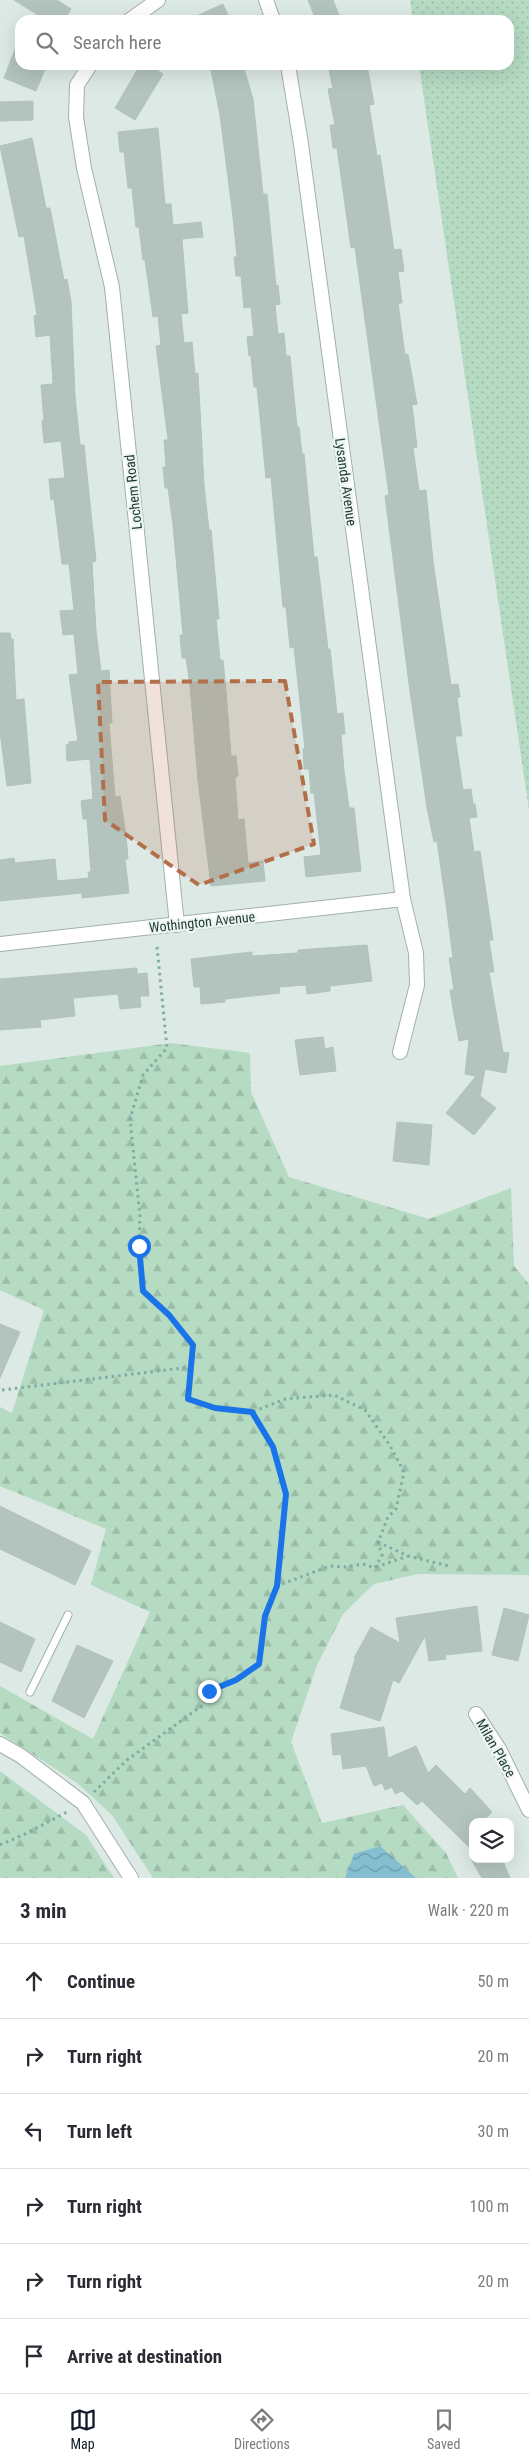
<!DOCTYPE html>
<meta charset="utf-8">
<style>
body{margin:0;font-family:"Roboto Condensed",sans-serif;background:#f2f2f3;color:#2b2b33}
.controls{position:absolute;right:15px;bottom:15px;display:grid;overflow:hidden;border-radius:10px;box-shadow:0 5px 20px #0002}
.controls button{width:45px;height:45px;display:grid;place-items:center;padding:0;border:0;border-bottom:1px solid #e1e1e2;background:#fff;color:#2b2b33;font:25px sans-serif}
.stop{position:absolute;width:15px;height:15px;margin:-11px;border:4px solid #1a73e8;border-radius:50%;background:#fff}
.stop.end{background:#1a73e8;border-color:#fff;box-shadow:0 1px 5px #0008}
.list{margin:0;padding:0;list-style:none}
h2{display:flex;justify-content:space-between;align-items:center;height:65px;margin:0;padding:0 20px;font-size:21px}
h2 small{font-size:16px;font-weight:400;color:#7c7c81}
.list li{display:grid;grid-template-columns:32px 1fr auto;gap:15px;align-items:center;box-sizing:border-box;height:75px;padding:0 20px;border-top:1px solid #e1e1e2}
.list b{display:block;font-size:19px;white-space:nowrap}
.list em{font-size:16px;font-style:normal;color:#7c7c81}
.icon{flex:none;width:28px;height:28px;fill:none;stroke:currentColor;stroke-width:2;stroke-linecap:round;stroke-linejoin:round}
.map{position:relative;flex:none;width:529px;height:1878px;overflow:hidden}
.search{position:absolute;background:#fff;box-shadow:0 5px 20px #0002;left:15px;right:15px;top:15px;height:55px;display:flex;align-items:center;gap:12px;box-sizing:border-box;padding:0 18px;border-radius:15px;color:#7c7c81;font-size:19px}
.sheet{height:515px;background:#fff}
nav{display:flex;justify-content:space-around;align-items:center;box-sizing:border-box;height:70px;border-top:1px solid #e1e1e2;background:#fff;font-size:14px;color:#7c7c81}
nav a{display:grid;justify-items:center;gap:2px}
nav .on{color:#111827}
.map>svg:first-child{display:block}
.grass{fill:url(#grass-dots)}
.forest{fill:url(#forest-firs)}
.water{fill:url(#water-waves)}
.building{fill:#b3c4be;stroke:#b0c3bc}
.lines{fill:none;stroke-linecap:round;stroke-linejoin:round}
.lane-casing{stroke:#a0b1ac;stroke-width:9}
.street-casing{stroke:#a0b1ac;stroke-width:16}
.path{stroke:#7dada2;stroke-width:3;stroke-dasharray:2.5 4;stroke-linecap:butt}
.lane{stroke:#fff;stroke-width:7}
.street{stroke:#fff;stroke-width:14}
.route{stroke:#1a73e8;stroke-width:6}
.marked{fill:#b36f49;fill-opacity:0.2;stroke:#b36f49;stroke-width:4;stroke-dasharray:10 6;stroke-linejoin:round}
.labels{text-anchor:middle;stroke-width:4.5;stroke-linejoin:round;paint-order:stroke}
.street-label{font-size:14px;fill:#1f3934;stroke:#edf6f3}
</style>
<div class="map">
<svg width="529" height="1878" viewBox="0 0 529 1878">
<defs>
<pattern id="grass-dots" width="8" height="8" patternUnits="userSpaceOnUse" patternTransform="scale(1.25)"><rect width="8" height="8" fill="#b5dbc3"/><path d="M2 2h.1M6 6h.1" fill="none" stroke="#9bbda8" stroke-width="1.8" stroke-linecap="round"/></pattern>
<pattern id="forest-firs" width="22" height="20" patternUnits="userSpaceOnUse" patternTransform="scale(1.25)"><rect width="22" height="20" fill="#b5dbc3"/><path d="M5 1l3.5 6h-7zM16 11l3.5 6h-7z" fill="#9bbda8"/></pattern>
<pattern id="water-waves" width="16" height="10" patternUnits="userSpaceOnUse" patternTransform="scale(1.25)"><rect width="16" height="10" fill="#84bed0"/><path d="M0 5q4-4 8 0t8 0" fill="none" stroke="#6b9baa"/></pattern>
</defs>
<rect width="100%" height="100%" fill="#dde9e5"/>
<polygon class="grass" points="410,0 529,0 529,810 419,65 509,65 509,20 413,20"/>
<g class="forest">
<polygon points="171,1043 250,1053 251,1092 289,1177 429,1219 511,1188 514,1266 529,1284 529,1575 418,1574 374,1584 343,1614 317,1665 291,1742 322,1823 403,1805 446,1853 458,1878 153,1878 112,1815 77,1783 0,1733 0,1686 93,1739 150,1612 91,1585 106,1529 0,1486 0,1407 12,1413 44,1310 0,1290 0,1066"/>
<polygon points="0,1771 86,1835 114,1878 0,1878"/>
</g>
<polygon class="water" points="380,1846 416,1878 345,1878 354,1854"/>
<g class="building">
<polygon points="14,0 57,0 71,9 64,20 46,20"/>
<polygon points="308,0 333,0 341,20 316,20"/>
<polygon points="223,4 230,20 188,20"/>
<polygon points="19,39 20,65 33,65 45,69 36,91 4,78"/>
<polygon points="140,65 149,65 163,74 135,120 115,108"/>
<polygon points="210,65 243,65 253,99 263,194 267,194 276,286 278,285 280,304 275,305 278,334 284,333 286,356 290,356 297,427 299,427 302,454 304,454 314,557 317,557 328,649 330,649 337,714 343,713 345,734 341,734 344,771 349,808 354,808 361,871 306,877 304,857 321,855 314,793 311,793 309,769 304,769 303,749 305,749 294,647 290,648 286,607 283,607 271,477 266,478 257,387 254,387 251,356 249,356 247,337 254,336 251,307 244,308 241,276 236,276 234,257 237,257 233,217 220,115"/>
<polygon points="328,65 367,65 374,104 369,105 377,156 380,155 394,250 401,249 404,271 398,272 402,303 398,303 405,355 408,354 417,404 412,405 417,447 413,448 419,491 426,490 433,561 451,685 458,684 460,697 457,697 462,736 455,736 463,790 471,789 473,804 475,804 477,817 469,818 474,852 480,851 493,940 489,940 494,972 489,972 503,1052 509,1053 506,1073 485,1069 480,1096 496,1108 474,1135 446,1113 476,1076 465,1074 469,1039 459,1041 453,1009 450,990 454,990 449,958 453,958 446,904 437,841 434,842 427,808 409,684 385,496 389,495 355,247 351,248 337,148 333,148 330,125 335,125 328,89 333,88"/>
<polygon points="33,101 33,120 0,121 0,102"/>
<polygon points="158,128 165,204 171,204 173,225 201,222 203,237 182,239 188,313 181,314 184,343 192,342 195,374 198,373 204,485 209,530 211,530 219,619 216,619 220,660 223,660 226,691 231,756 236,756 238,776 235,777 238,820 244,819 248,863 263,861 265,881 211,886 198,780 190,686 186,658 182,658 180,635 183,635 173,525 168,488 165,488 163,467 166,467 164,440 168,440 156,346 161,345 158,316 153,317 145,260 143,260 139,227 136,227 132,188 128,188 124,152 120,152 118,132"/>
<polygon points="32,138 46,208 50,208 64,280 67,279 71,302 75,396 80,445 84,445 96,561 92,562 96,631 101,671 109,670 112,723 109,723 115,797 120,796 126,836 128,859 125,859 129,893 82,898 82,893 0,901 0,860 14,858 15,863 55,859 57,881 89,878 88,872 91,872 87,819 83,819 81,801 93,799 90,759 67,761 66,745 69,744 69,742 78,741 69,675 78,674 74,634 63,635 60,611 74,610 69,564 62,564 54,499 51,500 49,479 65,478 61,441 44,443 42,421 44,420 41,385 53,384 50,335 36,337 34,316 37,315 24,236 19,237 0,146"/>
<polygon points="0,633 10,633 11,639 13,639 16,700 24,699 31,783 7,786 0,732"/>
<polygon points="367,945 372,981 330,986 330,991 307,994 306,985 279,987 280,993 225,999 225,1002 201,1004 200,987 194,987 191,959 252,952 252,956 298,953 298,950"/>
<polygon points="137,968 137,974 147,973 149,996 140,996 141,1007 120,1009 118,994 73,998 75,1016 40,1020 41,1027 0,1030 0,979"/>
<polygon points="323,1037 325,1049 333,1047 336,1071 300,1075 295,1040"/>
<polygon points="397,1122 432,1125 429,1165 393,1161"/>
<polygon points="0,1324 20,1332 0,1378"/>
<polygon points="0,1506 91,1551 75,1585 0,1549"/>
<polygon points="477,1606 482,1651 445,1655 446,1659 429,1661 425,1636 399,1683 393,1680 380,1721 340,1708 355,1659 354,1658 371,1627 400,1643 396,1618"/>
<polygon points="504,1608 529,1615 518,1661 492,1655"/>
<polygon points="0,1622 35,1639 21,1672 0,1662"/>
<polygon points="77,1645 113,1661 84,1718 52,1701"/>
<polygon points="384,1727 388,1758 416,1746 428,1773 436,1765 465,1794 470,1788 492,1812 482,1822 473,1822 473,1851 422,1801 417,1805 402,1791 395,1794 392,1787 385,1790 382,1783 374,1786 366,1766 343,1769 341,1754 333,1755 331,1734"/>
<polygon points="471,1859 502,1859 510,1878 482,1878"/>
</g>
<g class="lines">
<g class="lane-casing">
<polyline id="lane" points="30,1692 68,1615"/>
</g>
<g class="street-casing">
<g id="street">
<polyline points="266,0 273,20"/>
<polyline points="130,20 158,0"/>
<polyline points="90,65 77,85 76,117 84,168 112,287 177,925"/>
<polyline points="288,65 301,144 403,899 416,953 417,985 400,1052"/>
<polyline points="0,944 403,899"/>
<polyline points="476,1714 499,1749 529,1810"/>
<polyline points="0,1744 21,1756 83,1803 131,1878"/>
</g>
</g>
<g class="path">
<polyline points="157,947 167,1048 143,1075 130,1119 140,1216 139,1246 143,1291 169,1315 193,1345 187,1399 215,1408 252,1412 285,1399 334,1395 365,1410 389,1444 404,1472 396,1509 388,1517 378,1542 382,1555 375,1568 363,1564 345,1567 330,1566 277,1586"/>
<polyline points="2,1390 191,1367"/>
<polyline points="378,1542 408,1556 449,1566"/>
<polyline points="376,1567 408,1556"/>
<polyline points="94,1792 127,1760 203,1705 209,1691 236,1680 259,1664 265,1616 277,1586 286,1494 273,1447 252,1412"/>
<polyline points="0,1845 25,1834 69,1811"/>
</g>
<use href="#lane" class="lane"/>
<use href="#street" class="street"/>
</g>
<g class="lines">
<polyline class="route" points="139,1246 143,1291 169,1315 193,1345 188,1399 215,1408 252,1412 273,1447 286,1494 277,1586 265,1616 259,1664 236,1680 209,1691"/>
</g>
<path class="marked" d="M285,681L314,844L199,885L105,820L98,682Z"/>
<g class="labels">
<g class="street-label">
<text transform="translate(346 482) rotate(82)" y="5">Lysanda Avenue</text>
<text transform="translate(133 492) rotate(-96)" y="5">Lochem Road</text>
<text transform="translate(202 922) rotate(-6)" y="5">Wothington Avenue</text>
<text transform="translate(496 1748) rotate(60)" y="5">Milan Place</text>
</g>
</g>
</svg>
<div class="controls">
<button><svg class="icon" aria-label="layers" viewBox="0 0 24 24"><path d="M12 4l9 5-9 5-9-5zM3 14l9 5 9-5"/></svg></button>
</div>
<div class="stop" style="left:139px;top:1246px"></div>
<div class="stop end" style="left:209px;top:1691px"></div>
<div class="search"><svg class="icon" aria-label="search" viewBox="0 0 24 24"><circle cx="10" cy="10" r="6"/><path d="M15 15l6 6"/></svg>Search here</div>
</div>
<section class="sheet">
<h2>3 min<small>Walk · 220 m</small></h2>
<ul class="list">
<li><svg class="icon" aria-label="ahead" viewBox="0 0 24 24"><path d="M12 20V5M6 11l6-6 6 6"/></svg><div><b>Continue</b></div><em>50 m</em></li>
<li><svg class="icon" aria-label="right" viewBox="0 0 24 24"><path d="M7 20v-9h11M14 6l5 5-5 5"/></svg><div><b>Turn right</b></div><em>20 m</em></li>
<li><svg class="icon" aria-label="left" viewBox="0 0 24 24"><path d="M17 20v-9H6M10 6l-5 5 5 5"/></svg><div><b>Turn left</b></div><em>30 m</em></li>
<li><svg class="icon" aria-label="right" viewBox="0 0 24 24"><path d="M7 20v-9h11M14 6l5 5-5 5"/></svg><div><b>Turn right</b></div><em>100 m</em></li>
<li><svg class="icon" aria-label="right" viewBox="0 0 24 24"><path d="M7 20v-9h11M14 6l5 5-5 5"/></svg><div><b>Turn right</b></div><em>20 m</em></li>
<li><svg class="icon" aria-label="arrive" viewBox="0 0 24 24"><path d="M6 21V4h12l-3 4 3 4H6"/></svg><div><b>Arrive at destination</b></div></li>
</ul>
</section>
<nav>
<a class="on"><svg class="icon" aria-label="map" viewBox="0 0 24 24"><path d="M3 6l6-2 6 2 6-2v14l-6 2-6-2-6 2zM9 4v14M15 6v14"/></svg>Map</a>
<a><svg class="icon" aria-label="directions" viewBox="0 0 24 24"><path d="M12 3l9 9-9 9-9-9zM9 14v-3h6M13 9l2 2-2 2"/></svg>Directions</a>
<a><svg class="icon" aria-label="saved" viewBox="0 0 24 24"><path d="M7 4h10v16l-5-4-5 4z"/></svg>Saved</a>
</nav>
